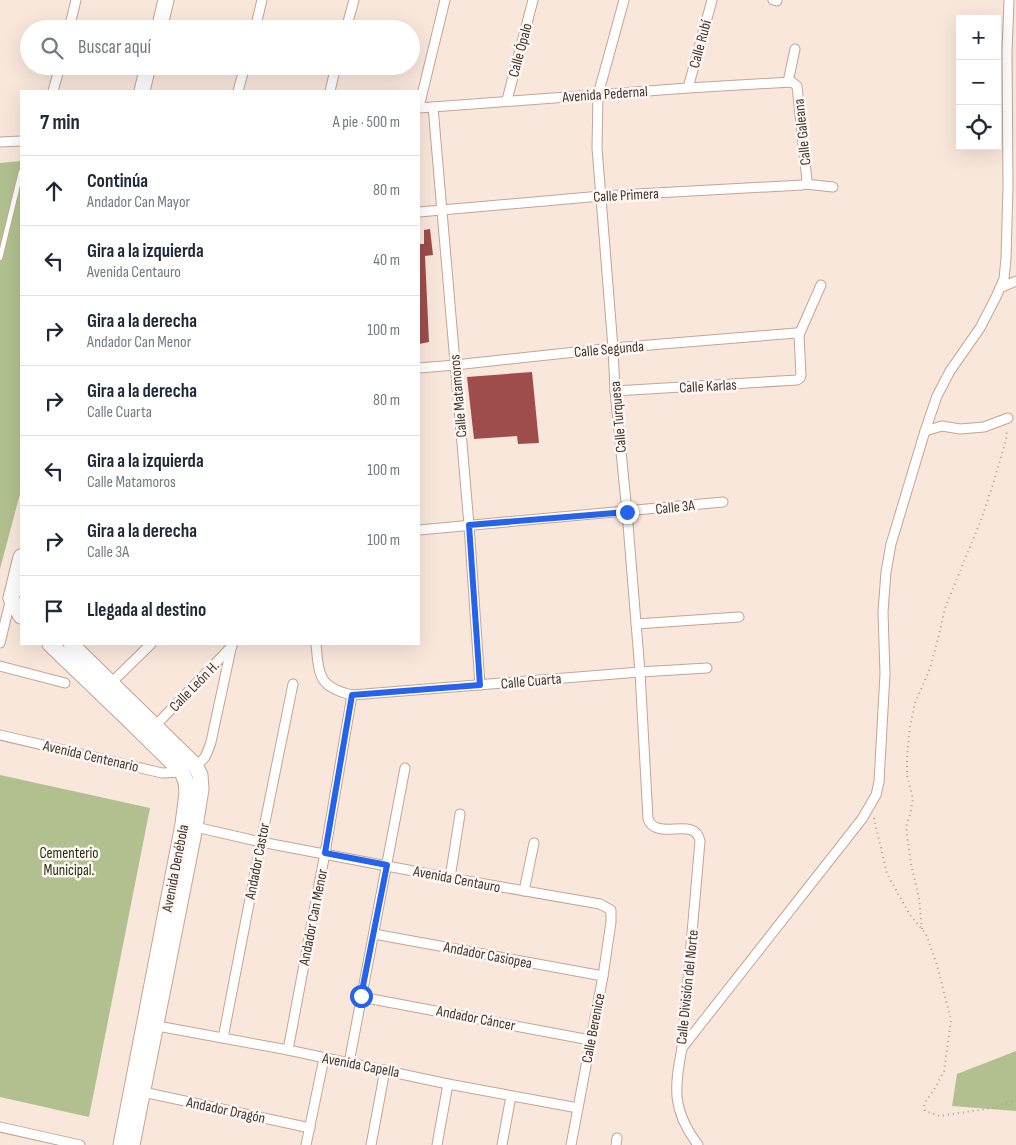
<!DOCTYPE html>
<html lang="es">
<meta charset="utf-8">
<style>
body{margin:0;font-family:"Sofia Sans Condensed",sans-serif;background:#f2f2f3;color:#1f2937}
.controls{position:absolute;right:15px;top:15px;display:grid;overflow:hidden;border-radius:0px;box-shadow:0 5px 20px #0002}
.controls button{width:45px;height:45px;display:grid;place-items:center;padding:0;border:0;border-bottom:1px solid #e0e1e3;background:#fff;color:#1f2937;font:25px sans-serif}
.stop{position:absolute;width:15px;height:15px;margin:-11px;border:4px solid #2563eb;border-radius:50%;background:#fff}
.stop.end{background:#2563eb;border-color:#fff;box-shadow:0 1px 5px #0008}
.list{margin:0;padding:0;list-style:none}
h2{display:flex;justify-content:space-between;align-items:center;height:65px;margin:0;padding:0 20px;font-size:21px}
h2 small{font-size:16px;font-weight:400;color:#747a83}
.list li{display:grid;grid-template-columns:32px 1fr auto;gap:15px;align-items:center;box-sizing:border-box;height:70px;padding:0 20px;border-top:1px solid #e0e1e3}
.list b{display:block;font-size:19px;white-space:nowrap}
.list p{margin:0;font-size:16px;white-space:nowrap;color:#747a83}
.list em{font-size:16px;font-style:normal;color:#747a83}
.icon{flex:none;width:28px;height:28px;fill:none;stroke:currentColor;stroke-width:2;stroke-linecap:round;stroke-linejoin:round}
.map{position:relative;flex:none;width:1016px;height:1145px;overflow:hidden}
.search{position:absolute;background:#fff;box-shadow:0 5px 20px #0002;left:20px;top:20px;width:400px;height:55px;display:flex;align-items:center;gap:12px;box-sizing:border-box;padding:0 18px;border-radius:28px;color:#747a83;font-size:19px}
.panel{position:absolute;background:#fff;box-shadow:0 5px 20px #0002;left:20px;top:90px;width:400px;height:555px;border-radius:0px}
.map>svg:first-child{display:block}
.green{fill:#b1c08e}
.building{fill:#9e4c4c}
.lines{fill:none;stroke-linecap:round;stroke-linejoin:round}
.service-casing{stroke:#c3a593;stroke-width:6}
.minor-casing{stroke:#c3a593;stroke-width:11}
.primary-casing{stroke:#c3a593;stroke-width:17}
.path{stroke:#ae9e95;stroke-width:2;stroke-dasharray:1 4;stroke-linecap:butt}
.service{stroke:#fff;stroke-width:4.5}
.minor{stroke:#fff;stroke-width:9}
.primary{stroke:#fff;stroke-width:15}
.route{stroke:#2563eb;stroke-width:6}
.labels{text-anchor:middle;stroke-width:5;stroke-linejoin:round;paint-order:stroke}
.street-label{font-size:15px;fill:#43362f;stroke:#fef7f3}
.park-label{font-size:15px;fill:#28300e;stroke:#fef7f3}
</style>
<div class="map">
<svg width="1016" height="1145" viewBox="0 0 1016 1145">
<rect width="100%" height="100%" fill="#fae7dc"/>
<g class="green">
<polygon points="21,161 21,490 0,569 0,163"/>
<polygon points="0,775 150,808 89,1117 0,1097"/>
<polygon points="1016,1051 1016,1111 952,1106 957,1074"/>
</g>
<g class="building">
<polygon points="430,229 433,255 425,256 429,342 419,344 419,244 424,244 424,230"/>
<polygon points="532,372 539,443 518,444 517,436 474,439 467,377"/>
</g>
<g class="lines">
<g class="service-casing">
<polyline id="service" points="0,258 21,172"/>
</g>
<g class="minor-casing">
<g id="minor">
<path d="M624,0L598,95L597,148L613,348L615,391L627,512L640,672L648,819C657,842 695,815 700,841L682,1048C674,1089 672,1110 698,1145"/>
<polyline points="773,0 777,1"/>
<polyline points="69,29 76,0"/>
<polyline points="255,29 262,0"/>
<polyline points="346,29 354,0"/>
<polyline points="788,82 795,49"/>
<polyline points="688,88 712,0"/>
<polyline points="53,91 60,66"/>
<polyline points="238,91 245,66"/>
<polyline points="330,91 336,66"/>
<polyline points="507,100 533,0"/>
<polyline points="419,107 445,0"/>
<polyline points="433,107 469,525 480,685"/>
<polyline points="419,108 688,88 792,82 797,86 807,181 805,184"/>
<polyline points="0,142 21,141"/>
<polyline points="419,212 601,196 802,185 805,184 833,187"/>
<polyline points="1000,288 1016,281"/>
<polyline points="799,335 821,285"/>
<polyline points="419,368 455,365 613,348 796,333 799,335"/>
<polyline points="615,391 797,380 800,378 801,375 799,335"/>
<polyline points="925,431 942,426 960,429 984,427 1008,418"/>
<polyline points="419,530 723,502"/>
<polyline points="636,624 739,617"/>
<polyline points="0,643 11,598 21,589"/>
<path d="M316,644C319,675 318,687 352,695L640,672L707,668"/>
<polyline points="0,666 65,683"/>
<polyline points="111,683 151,644"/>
<polyline points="155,726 232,646"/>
<polyline points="0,735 162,773 182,772"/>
<path d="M195,765C206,760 207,753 211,742L232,644"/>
<polyline points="191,826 261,842 450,878 600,904 611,910 611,922 603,976 571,1145"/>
<polyline points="450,878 460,814"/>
<polyline points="524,891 534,843"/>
<polyline points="374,934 603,976"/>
<polyline points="361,997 590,1040"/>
<polyline points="152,1025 288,1050 448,1084 578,1108"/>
<polyline points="223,1038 261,842 293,684"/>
<polyline points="682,1048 862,819 876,795 879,782 885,674 883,612 886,572 891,544 925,431 937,396 950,371 980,328 996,297 1004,279 1006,258 1008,187 1007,52 1009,0"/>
<polyline points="288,1050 325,853 352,695"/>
<polyline points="349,1063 405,768"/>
<polyline points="143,1092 310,1128"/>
<polyline points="0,1127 80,1145"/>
<polyline points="306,1145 324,1058"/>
<polyline points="371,1145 385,1070"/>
<polyline points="437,1145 448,1084"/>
<polyline points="502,1145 511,1096"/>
<polyline points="616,1145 617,1138"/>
</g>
</g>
<g class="primary-casing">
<g id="primary">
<polyline points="159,29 166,0"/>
<polyline points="142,91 148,66"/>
<polyline points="11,598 21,557"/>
<polyline points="11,598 21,616"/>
<polyline points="50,644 125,716 182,772 186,782 187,793 183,824 121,1145"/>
<polyline points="71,644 195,765 200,775 201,789 195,827 132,1145"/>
</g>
</g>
<g class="path">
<polyline points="874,818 887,874 910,915 926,934 937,965 951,1020 944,1071 935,1088 924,1104 925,1111 940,1116 992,1108 1016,1099"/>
<polyline points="922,929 919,898 911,864 906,827 910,815 913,799 907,775 907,755 910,726 915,703 929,671 939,635 945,608 981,520 993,484 1006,440 1007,429"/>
</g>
<use href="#service" class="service"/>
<use href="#minor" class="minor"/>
<use href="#primary" class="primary"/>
</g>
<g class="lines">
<polyline class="route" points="361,996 387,865 325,853 352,695 480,685 469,525 627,512"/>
</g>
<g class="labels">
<g class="street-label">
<text transform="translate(700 44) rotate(-75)" y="5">Calle Rubí</text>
<text transform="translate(520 50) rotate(-75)" y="5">Calle Ópalo</text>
<text transform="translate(605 94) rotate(-4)" y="5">Avenida Pedernal</text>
<text transform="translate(802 132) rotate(-96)" y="5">Calle Galeana</text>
<text transform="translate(626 195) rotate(-3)" y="5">Calle Primera</text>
<text transform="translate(609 349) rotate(-5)" y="5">Calle Segunda</text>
<text transform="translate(708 386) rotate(-3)" y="5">Calle Karlas</text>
<text transform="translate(458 396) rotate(-95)" y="5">Calle Matamoros</text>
<text transform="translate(618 417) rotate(-95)" y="5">Calle Turquesa</text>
<text transform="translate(675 507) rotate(-6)" y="5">Calle 3A</text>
<text transform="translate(531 681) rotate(-5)" y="5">Calle Cuarta</text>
<text transform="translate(194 686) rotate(-46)" y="5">Calle León H.</text>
<text transform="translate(91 756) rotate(13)" y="5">Avenida Centenario</text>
<text transform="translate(257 861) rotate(-79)" y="5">Andador Castor</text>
<text transform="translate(175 868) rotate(-79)" y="5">Avenida Denébola</text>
<text transform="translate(457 879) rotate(11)" y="5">Avenida Centauro</text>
<text transform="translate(313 917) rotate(-79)" y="5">Andador Can Menor</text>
<text transform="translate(488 955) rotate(11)" y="5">Andador Casiopea</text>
<text transform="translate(687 987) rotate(-84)" y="5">Calle División del Norte</text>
<text transform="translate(476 1018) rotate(11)" y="5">Andador Cáncer</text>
<text transform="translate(593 1028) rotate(-79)" y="5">Calle Berenice</text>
<text transform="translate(361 1065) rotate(11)" y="5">Avenida Capella</text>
<text transform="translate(226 1110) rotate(12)" y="5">Andador Dragón</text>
</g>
<g class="park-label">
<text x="69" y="858">Cementerio<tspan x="69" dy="17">Municipal.</tspan></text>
</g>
</g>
</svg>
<div class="controls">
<button>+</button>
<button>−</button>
<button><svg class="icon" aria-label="locate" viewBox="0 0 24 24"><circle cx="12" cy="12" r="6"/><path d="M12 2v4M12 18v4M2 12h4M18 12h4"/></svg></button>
</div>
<div class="stop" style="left:361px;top:996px"></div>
<div class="stop end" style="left:627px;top:512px"></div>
<div class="search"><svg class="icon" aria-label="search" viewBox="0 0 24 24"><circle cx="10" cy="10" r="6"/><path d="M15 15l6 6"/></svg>Buscar aquí</div>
<section class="panel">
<h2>7 min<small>A pie · 500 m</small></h2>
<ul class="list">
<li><svg class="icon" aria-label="ahead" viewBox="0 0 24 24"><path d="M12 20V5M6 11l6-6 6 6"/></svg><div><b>Continúa</b><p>Andador Can Mayor</p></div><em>80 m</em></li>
<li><svg class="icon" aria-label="left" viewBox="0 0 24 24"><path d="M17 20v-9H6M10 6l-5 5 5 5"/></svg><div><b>Gira a la izquierda</b><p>Avenida Centauro</p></div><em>40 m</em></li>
<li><svg class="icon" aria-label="right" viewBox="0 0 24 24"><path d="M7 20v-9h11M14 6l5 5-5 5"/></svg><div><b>Gira a la derecha</b><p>Andador Can Menor</p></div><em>100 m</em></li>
<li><svg class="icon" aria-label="right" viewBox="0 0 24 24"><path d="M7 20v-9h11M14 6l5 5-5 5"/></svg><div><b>Gira a la derecha</b><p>Calle Cuarta</p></div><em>80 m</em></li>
<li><svg class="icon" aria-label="left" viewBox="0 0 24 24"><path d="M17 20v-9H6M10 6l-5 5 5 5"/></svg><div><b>Gira a la izquierda</b><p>Calle Matamoros</p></div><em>100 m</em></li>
<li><svg class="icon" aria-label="right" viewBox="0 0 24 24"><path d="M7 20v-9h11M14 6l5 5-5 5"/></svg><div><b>Gira a la derecha</b><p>Calle 3A</p></div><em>100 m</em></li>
<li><svg class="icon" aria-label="arrive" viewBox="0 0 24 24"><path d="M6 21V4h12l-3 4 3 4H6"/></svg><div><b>Llegada al destino</b></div></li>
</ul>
</section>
</div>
